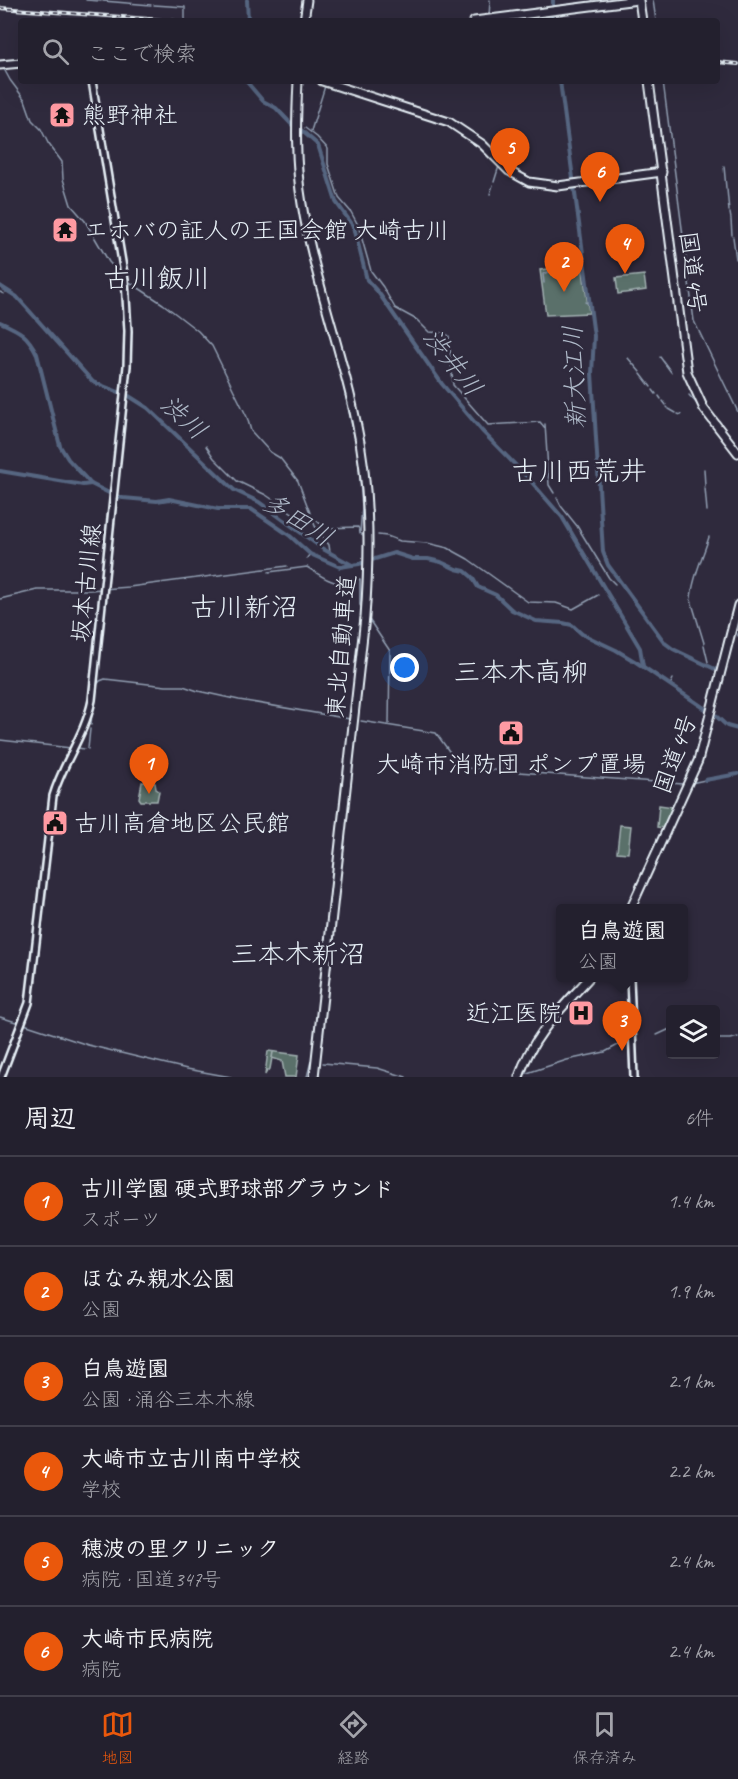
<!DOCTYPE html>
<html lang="ja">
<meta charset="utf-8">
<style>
body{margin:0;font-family:Caveat,"Klee One",sans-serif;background:#2b2836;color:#f1f3f6}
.controls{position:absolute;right:18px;bottom:18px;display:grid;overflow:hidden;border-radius:6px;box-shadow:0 6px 24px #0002}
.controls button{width:54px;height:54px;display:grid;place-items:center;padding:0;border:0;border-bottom:2px solid #403e4a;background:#23202e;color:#f1f3f6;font:30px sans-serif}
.you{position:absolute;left:405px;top:668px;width:21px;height:21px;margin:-15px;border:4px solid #fff;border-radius:50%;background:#1a73e8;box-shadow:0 0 0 9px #1a73e833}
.badge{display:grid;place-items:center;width:39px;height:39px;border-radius:50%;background:#ea580c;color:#fff;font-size:20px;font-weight:700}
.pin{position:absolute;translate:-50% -50px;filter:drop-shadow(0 2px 3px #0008)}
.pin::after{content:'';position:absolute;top:32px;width:21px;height:18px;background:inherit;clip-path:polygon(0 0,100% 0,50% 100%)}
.popup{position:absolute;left:556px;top:904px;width:132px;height:78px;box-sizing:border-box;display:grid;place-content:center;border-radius:6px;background:#23202e;filter:drop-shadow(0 2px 4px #0005);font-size:20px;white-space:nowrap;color:#a3a3aa}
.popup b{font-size:22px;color:#f1f3f6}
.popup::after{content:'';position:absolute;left:50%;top:100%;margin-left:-12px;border:12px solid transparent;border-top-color:#23202e}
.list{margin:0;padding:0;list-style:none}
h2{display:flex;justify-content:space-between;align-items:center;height:78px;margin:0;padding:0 24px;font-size:26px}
h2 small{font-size:20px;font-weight:400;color:#a3a3aa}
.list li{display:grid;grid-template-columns:39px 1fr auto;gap:18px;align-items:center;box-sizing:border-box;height:90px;padding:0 24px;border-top:2px solid #403e4a}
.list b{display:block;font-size:22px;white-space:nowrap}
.list p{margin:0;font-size:20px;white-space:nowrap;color:#a3a3aa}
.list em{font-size:20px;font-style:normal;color:#a3a3aa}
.icon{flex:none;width:33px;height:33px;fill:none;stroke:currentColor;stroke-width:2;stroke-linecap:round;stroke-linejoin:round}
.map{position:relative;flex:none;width:738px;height:1077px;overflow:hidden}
.search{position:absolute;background:#23202e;box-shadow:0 6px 24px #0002;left:18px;right:18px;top:18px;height:66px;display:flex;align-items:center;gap:15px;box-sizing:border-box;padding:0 21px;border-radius:6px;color:#a3a3aa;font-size:22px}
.sheet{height:618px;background:#23202e}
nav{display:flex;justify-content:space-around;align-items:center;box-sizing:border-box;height:84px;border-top:2px solid #403e4a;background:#23202e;font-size:16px;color:#a3a3aa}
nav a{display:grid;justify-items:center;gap:3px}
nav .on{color:#ea580c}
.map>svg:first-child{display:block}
.green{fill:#5a706a;stroke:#a1b0b1;stroke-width:1.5}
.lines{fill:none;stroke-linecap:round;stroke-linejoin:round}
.stream{stroke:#919eb1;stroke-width:1.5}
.river{stroke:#576681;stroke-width:4}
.major-casing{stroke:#e8f1f8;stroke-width:10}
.highway-casing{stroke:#e8f1f8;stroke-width:11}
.major{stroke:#2f2a3d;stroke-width:5}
.highway{stroke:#2f2a3d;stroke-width:7}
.rail-casing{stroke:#e8f1f8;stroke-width:4}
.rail{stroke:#2f2a3d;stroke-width:1.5;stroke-dasharray:4.5;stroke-linecap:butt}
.labels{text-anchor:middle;stroke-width:5;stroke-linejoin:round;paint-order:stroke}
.poi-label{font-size:24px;fill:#e8f1f8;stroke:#2f2a3d;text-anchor:start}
.street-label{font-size:24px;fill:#e8f1f8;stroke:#2f2a3d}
.water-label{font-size:26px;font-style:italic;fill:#aeb9c8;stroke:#2f2a3d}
.quarter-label{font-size:27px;fill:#e8f1f8;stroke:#2f2a3d}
</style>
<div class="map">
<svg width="738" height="1077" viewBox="0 0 738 1077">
<rect width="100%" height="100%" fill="#2f2a3d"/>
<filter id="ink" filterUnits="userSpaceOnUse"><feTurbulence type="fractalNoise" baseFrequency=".0167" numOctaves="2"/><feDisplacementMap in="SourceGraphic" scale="12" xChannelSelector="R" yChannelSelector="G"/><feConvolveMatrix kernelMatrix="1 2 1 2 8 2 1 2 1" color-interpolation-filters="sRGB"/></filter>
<g filter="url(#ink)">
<g class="green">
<polygon points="638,232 640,247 614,249 612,235"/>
<polygon points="582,265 589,313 546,315 540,270"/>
<polygon points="644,275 646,290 618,294 616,278"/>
<polygon points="142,782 155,783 156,789 159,791 157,801 141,801 139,798"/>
<polygon points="659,805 674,807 664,828 657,827"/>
<polygon points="620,825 631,826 628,853 617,852"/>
<polygon points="268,1051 299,1055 296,1077 285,1077 282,1061 272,1058 273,1052 270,1069 267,1071 265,1075"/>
</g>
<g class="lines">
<g class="stream">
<polyline points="86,0 101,1"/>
<polyline points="653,0 656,21"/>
<polyline points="103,1 151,5"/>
<polyline points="154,5 185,7 185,21"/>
<polyline points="489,17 490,0"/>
<polyline points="4,69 10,80 25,100 32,120 41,129 48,143 62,162 63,179 71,205 85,221 109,262 122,276"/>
<polyline points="663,81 694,321 738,412"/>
<polyline points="305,128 317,137 328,149 328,164 339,198 351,212 358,225 371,271 383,287 395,308 417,320 429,332 445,333 449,336 453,385 488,425 540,422 545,428"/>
<polyline points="311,131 325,86"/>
<polyline points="724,166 726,188"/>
<polyline points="494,182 499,166"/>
<polyline points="727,189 729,211"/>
<polyline points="490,194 493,185"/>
<polyline points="730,213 731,219"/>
<polyline points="731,220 732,235"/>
<polyline points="733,237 736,259"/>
<polyline points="563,271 566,273 565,281 566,289"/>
<polyline points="549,272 562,271"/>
<polyline points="128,281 163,304 198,331 212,346 247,417 251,431 270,452 280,458 298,481 315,526 329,545 330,552"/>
<polyline points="544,283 543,274 548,272"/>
<polyline points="0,292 4,294"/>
<polyline points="6,292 7,290"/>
<polyline points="585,302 590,304"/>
<polyline points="660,357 671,372"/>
<polyline points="628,358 640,372"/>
<polyline points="340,370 358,454 362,507 360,533 363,535"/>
<polyline points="641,374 651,387"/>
<polyline points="653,390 656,394"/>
<polyline points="689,395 699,406"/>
<polyline points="659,396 661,399"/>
<polyline points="663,401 666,405"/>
<polyline points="667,407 668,408"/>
<polyline points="669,409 676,413"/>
<polyline points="678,414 681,415"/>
<polyline points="545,424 549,485 554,493"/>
<polyline points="206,446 214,458 237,481 266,495 307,523 310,523"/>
<polyline points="704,469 705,486"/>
<polyline points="705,488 707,511"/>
<polyline points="557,498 561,506 577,526 609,578 615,584"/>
<polyline points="317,521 325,528 358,527 360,532"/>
<polyline points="378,535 387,536 400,541 427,543 448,548 468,559 528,602 556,603 573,609 598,595"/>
<polyline points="307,558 310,554"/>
<path d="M269,572L307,567C331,582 331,586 360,579V605L362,609"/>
<path d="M691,598C693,576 703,557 709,537"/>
<polyline points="0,599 37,590 89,590 129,587 287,566"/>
<polyline points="691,600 704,643"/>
<polyline points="368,618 390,651 389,724"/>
<polyline points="738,625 736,632 738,636"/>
<polyline points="704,645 708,662"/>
<polyline points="706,666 707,664"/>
<polyline points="670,685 673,679"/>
<polyline points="96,686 100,681 105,679 166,686 183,686 198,691 239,700 350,719"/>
<polyline points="361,721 436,733 459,765 465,768 683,784"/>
<polyline points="91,725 92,711"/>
<polyline points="0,740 71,748"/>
<polyline points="78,748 84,749"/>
<polyline points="88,749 90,729"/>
<polyline points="691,783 705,780"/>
<polyline points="0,1017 19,1023"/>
<polyline points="24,1024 88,1045 187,1069 231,1077"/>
<polyline points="657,1035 670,1029"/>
<polyline points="717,1039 731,1039 738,1037"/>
<polyline points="323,1063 377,1068 406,1077"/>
<polyline points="307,1077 311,1061"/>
<polyline points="524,1077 524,1074 567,1060 605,1052 622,1043 631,1041"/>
</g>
<g class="river">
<polyline points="247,0 248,21"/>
<polyline points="553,0 553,10"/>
<polyline points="551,12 552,21"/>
<polyline points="246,81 263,101 276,108 295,128 301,130 318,145 336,202 354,227 367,280 378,292 442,384 482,431 529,479 562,517 640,648 643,666"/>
<polyline points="560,81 594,336 592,373 603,552 608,565 665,643 673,649 719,671"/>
<polyline points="0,286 17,297 93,382 129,396 148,408 234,490 259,502 323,549 352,565"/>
<path d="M0,322C20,331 27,334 37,354L60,446L68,459L91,484L115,496L123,498L157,501L169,499L218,509H251L289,535L310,554L340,567L359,564L394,553L413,559H428L441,562L456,569L465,571L472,577L478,587L496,595L512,610L536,621L563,623L572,625L582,634L616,650L636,662L716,716L727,726L738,729"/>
<polyline points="0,471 83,485 91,484"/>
<polyline points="705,780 738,774"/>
</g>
<g class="major-casing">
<g id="major">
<polyline points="630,978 634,1077"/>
<path d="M1,1077L29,1003L53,796C63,762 85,735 92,700L127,366L128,331L125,280L92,81"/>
</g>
</g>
<g class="highway-casing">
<g id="highway">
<polyline points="639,0 642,21"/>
<polyline points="304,21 307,0"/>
<polyline points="474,21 638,0"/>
<polyline points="0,65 21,63"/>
<path d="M298,81C296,122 295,163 302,204C314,278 341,348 356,421C370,486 370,551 365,617L314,1077"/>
<polyline points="322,81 449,122 482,144 509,171 529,182 558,186 662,172"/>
<polyline points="649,81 687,372 704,409 738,453"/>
<polyline points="631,908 698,761 738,605"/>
<path d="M519,1077C532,1036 561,1009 589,978"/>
</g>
</g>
<use href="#major" class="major"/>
<use href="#highway" class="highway"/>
<g class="rail-casing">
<g id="rail">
<polyline points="0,8 176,21"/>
<polyline points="717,62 738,64"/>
</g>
</g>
<use href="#rail" class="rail"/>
</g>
</g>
<defs>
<g id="temple-square" transform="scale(1.35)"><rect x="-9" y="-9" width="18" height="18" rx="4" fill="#ff9aa2" stroke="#2f2a3d"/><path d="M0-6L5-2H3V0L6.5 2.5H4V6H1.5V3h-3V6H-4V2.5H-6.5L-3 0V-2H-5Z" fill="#111"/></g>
<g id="civic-square" transform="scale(1.35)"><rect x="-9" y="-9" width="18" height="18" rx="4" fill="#ff9aa2" stroke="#2f2a3d"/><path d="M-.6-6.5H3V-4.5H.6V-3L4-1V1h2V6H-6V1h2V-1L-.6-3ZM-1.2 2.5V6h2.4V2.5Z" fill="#111"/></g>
<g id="hospital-square" transform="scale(1.35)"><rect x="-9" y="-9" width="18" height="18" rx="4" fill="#ff9aa2" stroke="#2f2a3d"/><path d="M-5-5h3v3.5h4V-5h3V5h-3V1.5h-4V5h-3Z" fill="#111"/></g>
</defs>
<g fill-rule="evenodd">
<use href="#temple-square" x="62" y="115"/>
<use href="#temple-square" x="65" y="230"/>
<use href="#civic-square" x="511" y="733"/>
<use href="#civic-square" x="55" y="823"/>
<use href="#hospital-square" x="581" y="1013"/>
</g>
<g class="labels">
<g class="poi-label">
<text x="82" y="123">熊野神社</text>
<text x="84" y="238">エホバの証人の王国会館 大崎古川</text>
<text x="511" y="772" text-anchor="middle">大崎市消防団 ポンプ置場</text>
<text x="74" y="831">古川高倉地区公民館</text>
<text x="562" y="1021" text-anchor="end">近江医院</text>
</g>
<g class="street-label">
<text transform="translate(693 272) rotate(83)" y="8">国道4号</text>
<text transform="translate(86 583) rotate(-84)" y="8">坂本古川線</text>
<text transform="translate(341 646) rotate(-85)" y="8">東北自動車道</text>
<text transform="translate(675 754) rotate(-70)" y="8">国道4号</text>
</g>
<g class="water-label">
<text transform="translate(453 362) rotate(52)" y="9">渋井川</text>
<text transform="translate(574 377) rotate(-92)" y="9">新大江川</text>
<text transform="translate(184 417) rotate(42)" y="9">渋川</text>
<text transform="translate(298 519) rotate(32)" y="9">多田川</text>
</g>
<g class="quarter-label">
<text x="157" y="287">古川飯川</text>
<text x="579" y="480">古川西荒井</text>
<text x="244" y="616">古川新沼</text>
<text x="521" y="681">三本木高柳</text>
<text x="298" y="963">三本木新沼</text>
</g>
</g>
</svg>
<div class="controls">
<button><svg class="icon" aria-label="layers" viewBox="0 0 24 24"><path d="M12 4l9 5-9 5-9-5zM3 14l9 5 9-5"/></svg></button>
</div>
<div class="you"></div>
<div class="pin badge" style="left:149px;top:794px">1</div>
<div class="pin badge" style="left:564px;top:292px">2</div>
<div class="pin badge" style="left:622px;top:1051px">3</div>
<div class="popup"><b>白鳥遊園</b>公園</div>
<div class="pin badge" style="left:625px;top:274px">4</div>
<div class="pin badge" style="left:510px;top:178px">5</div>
<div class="pin badge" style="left:600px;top:202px">6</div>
<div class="search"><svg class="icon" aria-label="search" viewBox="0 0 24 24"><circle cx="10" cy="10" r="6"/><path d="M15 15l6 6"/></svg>ここで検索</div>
</div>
<section class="sheet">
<h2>周辺<small>6件</small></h2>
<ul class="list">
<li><span class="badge">1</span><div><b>古川学園 硬式野球部グラウンド</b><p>スポーツ</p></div><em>1.4 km</em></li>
<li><span class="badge">2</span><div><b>ほなみ親水公園</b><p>公園</p></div><em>1.9 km</em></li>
<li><span class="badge">3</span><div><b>白鳥遊園</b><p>公園 · 涌谷三本木線</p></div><em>2.1 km</em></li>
<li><span class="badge">4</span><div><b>大崎市立古川南中学校</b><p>学校</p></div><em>2.2 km</em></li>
<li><span class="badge">5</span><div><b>穂波の里クリニック</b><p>病院 · 国道347号</p></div><em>2.4 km</em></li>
<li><span class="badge">6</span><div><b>大崎市民病院</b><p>病院</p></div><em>2.4 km</em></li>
</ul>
</section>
<nav>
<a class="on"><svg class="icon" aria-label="map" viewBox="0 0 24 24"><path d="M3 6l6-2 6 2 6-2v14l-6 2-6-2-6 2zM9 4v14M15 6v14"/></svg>地図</a>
<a><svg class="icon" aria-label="directions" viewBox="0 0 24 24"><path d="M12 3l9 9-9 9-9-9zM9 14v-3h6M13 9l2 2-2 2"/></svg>経路</a>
<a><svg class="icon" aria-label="saved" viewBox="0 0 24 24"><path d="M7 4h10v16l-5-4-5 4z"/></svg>保存済み</a>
</nav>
